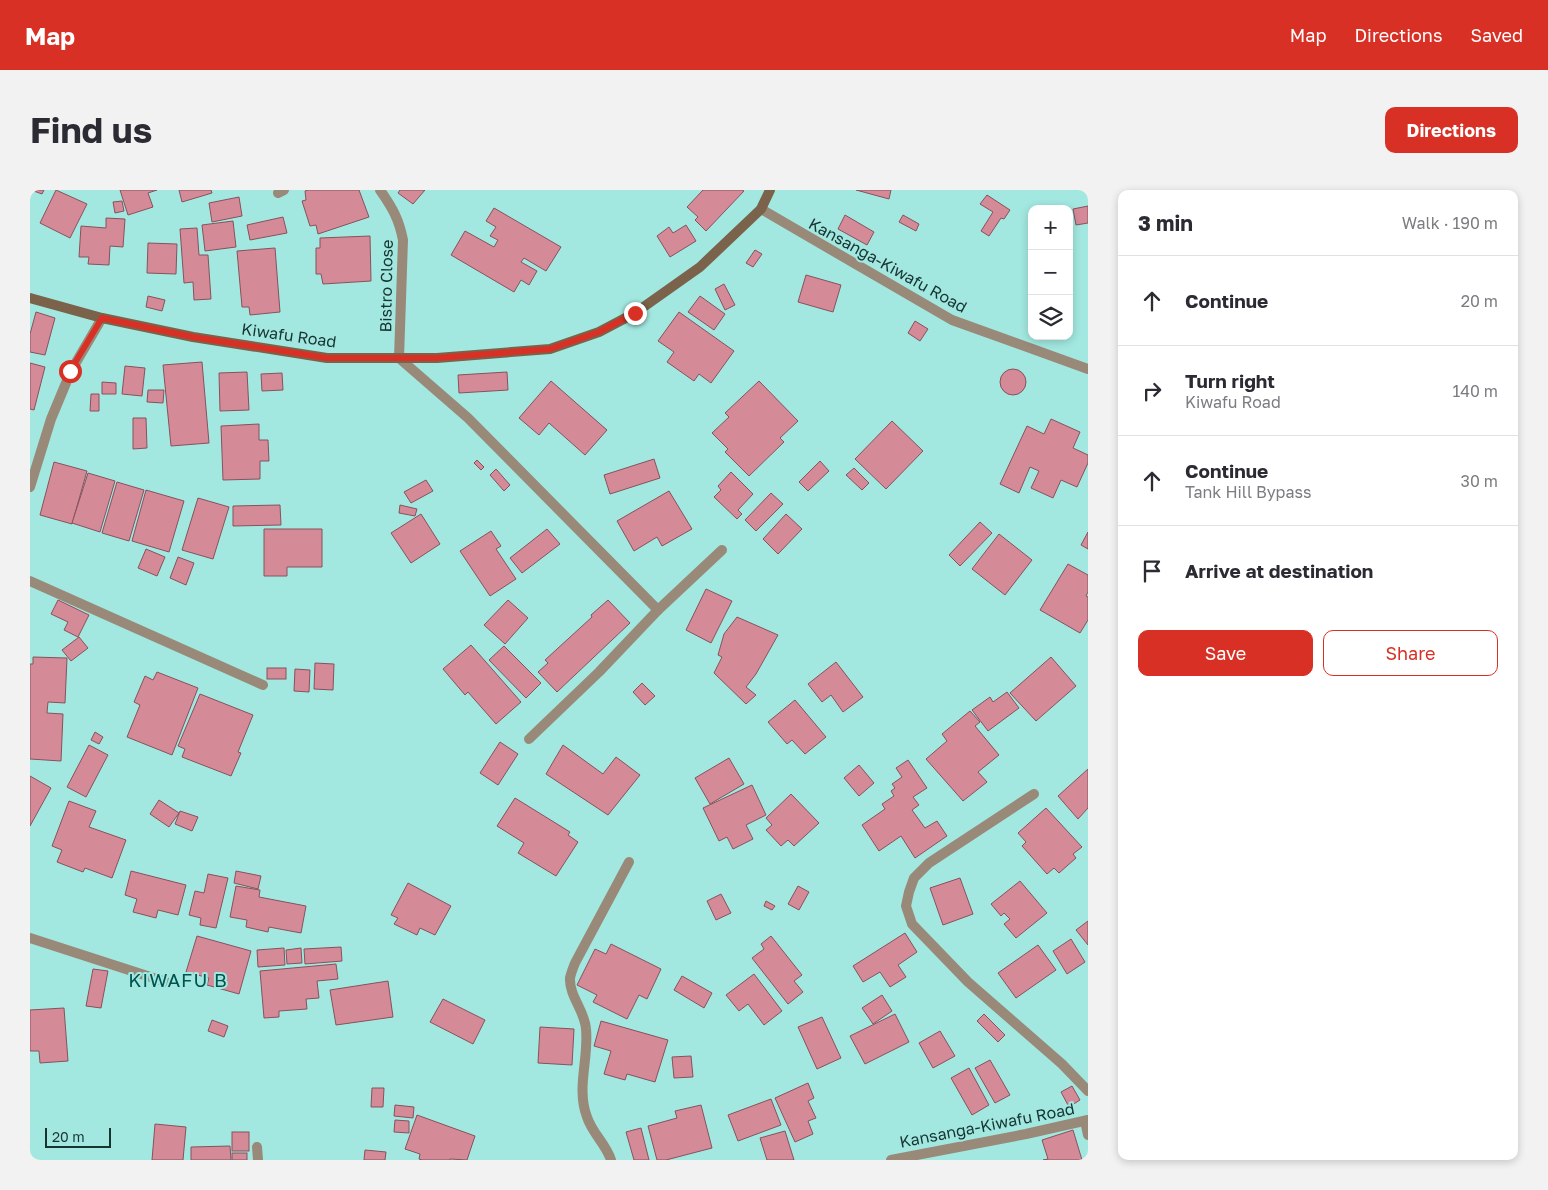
<!DOCTYPE html>
<meta charset="utf-8">
<style>
body{margin:0;font-family:"Golos Text",sans-serif;background:#f2f2f3;color:#2b2b33}
.controls{position:absolute;right:15px;top:15px;display:grid;overflow:hidden;border-radius:10px;box-shadow:0 2px 8px #0003}
.controls button{width:45px;height:45px;display:grid;place-items:center;padding:0;border:0;border-bottom:1px solid #e1e1e2;background:#fff;color:#2b2b33;font:25px sans-serif}
.scale{position:absolute;left:15px;bottom:12px;width:66px;box-sizing:border-box;padding-left:5px;border:2px solid #173431;border-top:0;font-size:14px;line-height:18px;white-space:nowrap;color:#173431;-webkit-text-stroke:4px #a2e8e0;paint-order:stroke}
.stop{position:absolute;width:15px;height:15px;margin:-11px;border:4px solid #d93025;border-radius:50%;background:#fff}
.stop.end{background:#d93025;border-color:#fff;box-shadow:0 1px 5px #0008}
.list{margin:0;padding:0;list-style:none}
h2{display:flex;justify-content:space-between;align-items:center;height:65px;margin:0;padding:0 20px;font-size:21px}
h2 small{font-size:16px;font-weight:400;color:#7c7c81}
.list li{display:grid;grid-template-columns:32px 1fr auto;gap:15px;align-items:center;box-sizing:border-box;height:90px;padding:0 20px;border-top:1px solid #e1e1e2}
.list b{display:block;font-size:19px;white-space:nowrap}
.list p{margin:0;font-size:16px;white-space:nowrap;color:#7c7c81}
.list em{font-size:16px;font-style:normal;color:#7c7c81}
.actions{display:flex;gap:10px;padding:15px 20px}
.actions a{flex:1;padding:11px 0;border:1px solid #d93025;border-radius:10px;text-align:center;font-size:18px;color:#d93025}
.actions .main{background:#d93025;color:#fff}
.icon{flex:none;width:28px;height:28px;fill:none;stroke:currentColor;stroke-width:2;stroke-linecap:round;stroke-linejoin:round}
.map{position:relative;flex:none;width:1058px;height:970px;overflow:hidden;border-radius:10px}
header{display:flex;align-items:center;gap:30px;box-sizing:border-box;height:70px;padding:0 25px;background:#d93025;color:#fff}
header strong{font-size:24px}
nav{display:flex;gap:28px;margin-inline-start:auto;font-size:18px}
.intro{display:flex;align-items:center;justify-content:space-between;box-sizing:border-box;height:120px;padding:0 30px}
h1{margin:0;font-size:35px}
.button{padding:12px 22px;border-radius:10px;background:#d93025;color:#fff;font-size:18px;font-weight:700}
main{display:flex;gap:30px;padding:0 30px}
aside{flex:1;background:#fff;border-radius:10px;box-shadow:0 2px 8px #0003}
.map>svg:first-child{display:block}
.building{fill:#d58a98;stroke:#86525c}
.lines{fill:none;stroke-linecap:round;stroke-linejoin:round}
.lane{stroke:#998978;stroke-width:10}
.street{stroke:#998978;stroke-width:10}
.secondary{stroke:#7a634a;stroke-width:10}
.route{stroke:#d93025;stroke-width:6}
.labels{text-anchor:middle;stroke-width:4;stroke-linejoin:round;paint-order:stroke}
.street-label{font-size:16px;fill:#173431;stroke:#a2e8e0}
.quarter-label{font-size:19px;letter-spacing:1px;fill:#00544f;stroke:#a2e8e0}
</style>
<header>
<strong>Map</strong>
<nav><a>Map</a><a>Directions</a><a>Saved</a></nav>
</header>
<div class="intro"><h1>Find us</h1><a class="button">Directions</a></div>
<main>
<div class="map">
<svg width="1058" height="970" viewBox="0 0 1058 970">
<rect width="100%" height="100%" fill="#a2e8e0"/>
<g class="building">
<polygon points="1,0 14,0 12,4"/>
<polygon points="26,0 57,14 40,48 10,33"/>
<polygon points="90,0 127,0 118,3 123,17 98,25"/>
<polygon points="149,0 181,0 182,3 152,12"/>
<polygon points="278,0 329,0 339,27 288,44 286,35 280,36 272,11 276,10 275,1"/>
<polygon points="370,0 395,0 383,14 368,3"/>
<polygon points="673,0 712,0 714,1 676,41 665,30 668,27 657,17"/>
<polygon points="826,0 861,0 859,9"/>
<polygon points="957,5 980,20 974,29 971,28 959,46 951,41 963,22 950,14"/>
<polygon points="209,7 212,26 182,32 179,13"/>
<polygon points="92,11 94,21 85,23 83,12"/>
<polygon points="1058,16 1058,33 1046,35 1043,19"/>
<polygon points="464,18 531,57 516,81 494,68 491,72 507,81 499,95 491,90 484,102 421,65 435,41 464,57 468,50 460,46 466,37 456,31"/>
<polygon points="815,25 844,42 837,55 808,39"/>
<polygon points="873,25 889,34 886,41 869,32"/>
<polygon points="253,27 257,43 220,50 217,35"/>
<polygon points="76,28 95,29 93,57 80,56 79,75 58,74 59,67 49,67 51,36 76,38"/>
<polygon points="203,31 206,57 175,61 172,35"/>
<polygon points="656,35 666,51 640,67 627,46 639,37 643,43"/>
<polygon points="167,38 169,65 178,65 181,109 164,110 163,92 154,93 150,39"/>
<polygon points="340,46 341,91 293,94 291,84 286,84 286,58 290,58 290,48"/>
<polygon points="118,53 147,54 146,84 117,83"/>
<polygon points="245,58 250,122 220,125 219,117 212,117 207,61"/>
<polygon points="725,60 732,64 723,77 716,73"/>
<polygon points="776,85 811,95 803,122 768,112"/>
<polygon points="694,94 705,115 695,120 685,99"/>
<polygon points="118,106 135,110 132,121 116,117"/>
<polygon points="670,106 695,124 684,140 658,122"/>
<polygon points="6,122 25,128 15,165 0,162 0,144"/>
<polygon points="649,122 704,161 681,193 669,184 664,191 637,172 644,162 628,151"/>
<polygon points="885,131 898,139 890,151 878,143"/>
<polygon points="172,172 179,253 141,256 133,175"/>
<polygon points="0,173 15,177 4,220 0,219"/>
<polygon points="95,176 115,178 112,206 92,204"/>
<circle cx="983" cy="192" r="13"/>
<polygon points="217,182 219,220 190,221 189,183"/>
<polygon points="477,182 478,200 429,203 428,185"/>
<polygon points="252,183 253,200 232,201 231,184"/>
<polygon points="521,191 577,240 555,265 519,233 509,245 489,228"/>
<polygon points="729,191 768,231 750,248 754,252 719,286 695,262 698,259 682,243 699,227 695,223"/>
<polygon points="72,192 86,193 86,204 72,204"/>
<polygon points="118,200 134,200 133,213 117,212"/>
<polygon points="61,204 69,204 69,221 60,221"/>
<polygon points="103,228 116,228 117,258 103,259"/>
<polygon points="1021,229 1050,242 1043,258 1058,265 1058,273 1047,297 1031,290 1023,308 1001,298 1009,281 1000,277 989,303 970,294 997,236 1014,244"/>
<polygon points="862,231 893,261 856,299 825,269"/>
<polygon points="229,234 229,250 238,250 239,271 230,271 230,289 193,290 191,236"/>
<polygon points="624,269 630,288 580,304 574,285"/>
<polygon points="447,270 454,277 451,280 444,273"/>
<polygon points="790,271 799,281 778,301 769,292"/>
<polygon points="24,272 57,281 42,334 10,325"/>
<polygon points="824,278 839,293 832,300 816,285"/>
<polygon points="466,279 480,295 474,301 460,285"/>
<polygon points="701,282 723,304 708,320 712,324 707,329 684,307 691,300 688,296"/>
<polygon points="58,283 85,291 70,342 42,333"/>
<polygon points="396,290 403,301 381,313 374,302"/>
<polygon points="87,292 114,300 99,351 72,343"/>
<polygon points="116,300 154,311 139,362 102,351"/>
<polygon points="639,301 662,339 632,356 627,347 604,361 587,331"/>
<polygon points="741,303 753,314 726,341 715,330"/>
<polygon points="168,308 199,317 183,369 152,360"/>
<polygon points="250,315 251,335 203,336 203,316"/>
<polygon points="370,315 387,319 385,326 369,323"/>
<polygon points="391,324 410,354 381,373 361,343"/>
<polygon points="756,324 772,339 748,364 733,349"/>
<polygon points="950,332 962,343 930,376 919,365"/>
<polygon points="234,339 292,339 292,377 257,377 257,386 234,386"/>
<polygon points="517,339 530,354 492,383 480,368"/>
<polygon points="461,341 471,356 466,359 486,389 460,406 430,361"/>
<polygon points="1058,342 1058,359 1051,355"/>
<polygon points="969,344 1002,370 975,405 942,379"/>
<polygon points="116,359 135,367 127,386 108,378"/>
<polygon points="148,367 164,373 156,395 140,388"/>
<polygon points="1038,374 1058,385 1058,402 1056,406 1058,407 1058,430 1050,443 1010,420"/>
<polygon points="676,399 702,411 681,453 656,440"/>
<polygon points="28,410 59,425 48,447 34,440 38,432 21,424"/>
<polygon points="478,410 498,428 475,454 454,435"/>
<polygon points="578,410 600,433 527,502 508,482 518,473 515,470 562,427 561,425"/>
<polygon points="707,427 748,445 726,484 716,497 726,505 716,514 684,483 692,467 688,465 694,444"/>
<polygon points="49,447 58,458 41,471 32,460"/>
<polygon points="441,455 491,512 466,534 438,502 435,505 413,479"/>
<polygon points="474,456 511,493 496,508 459,470"/>
<polygon points="3,467 37,468 35,513 18,512 17,523 33,524 31,571 0,569 0,474 3,474"/>
<polygon points="1021,467 1046,496 1006,531 980,503"/>
<polygon points="806,472 833,507 813,522 801,505 792,512 778,494"/>
<polygon points="285,473 304,474 303,500 284,499"/>
<rect x="237" y="478" width="19" height="11"/>
<polygon points="265,479 280,480 279,502 264,501"/>
<polygon points="127,482 168,498 142,565 97,547 110,515 104,512 115,486 123,490"/>
<polygon points="612,493 625,506 615,515 603,502"/>
<polygon points="977,502 989,518 958,541 942,520 960,507 963,512"/>
<polygon points="170,504 223,525 208,562 211,563 201,586 152,567 155,559 148,556"/>
<polygon points="765,510 796,547 775,564 762,550 757,554 738,532"/>
<polygon points="940,521 950,532 945,536 969,565 948,582 957,592 933,611 896,569 917,551 912,544"/>
<polygon points="65,542 73,547 69,554 61,550"/>
<polygon points="470,552 488,564 468,595 450,583"/>
<polygon points="59,555 78,565 56,607 37,597"/>
<polygon points="533,555 573,584 586,567 610,585 578,625 516,584"/>
<polygon points="699,568 714,594 680,614 665,588"/>
<polygon points="878,570 897,598 883,607 889,615 882,620 895,638 907,631 917,646 885,668 871,646 849,661 832,635 855,619 852,614 864,606 861,601 865,598 862,594 872,587 866,578"/>
<polygon points="829,575 844,593 829,606 814,588"/>
<polygon points="1058,579 1058,618 1048,629 1028,606"/>
<polygon points="0,586 21,598 0,636"/>
<polygon points="722,595 736,625 716,635 723,649 703,659 697,647 689,651 673,618"/>
<polygon points="761,604 789,633 764,656 758,650 751,656 736,640 742,635 736,628"/>
<polygon points="485,608 540,642 538,645 548,652 526,686 488,663 494,653 467,636"/>
<polygon points="129,610 149,623 139,637 120,624"/>
<polygon points="39,611 66,621 59,637 96,650 82,688 55,678 53,682 27,672 32,660 22,656"/>
<polygon points="1016,618 1052,657 1043,664 1046,668 1029,683 1024,678 1017,684 992,656 996,652 988,643"/>
<polygon points="150,621 168,627 162,641 145,634"/>
<polygon points="101,681 156,695 148,725 128,720 126,728 103,722 107,709 95,705"/>
<polygon points="206,681 231,686 228,699 204,693"/>
<polygon points="178,684 198,688 186,738 170,735 171,728 159,725 165,701 174,703"/>
<polygon points="930,688 943,724 913,735 900,698"/>
<polygon points="990,691 1017,723 986,748 974,734 980,729 974,723 971,726 961,714"/>
<polygon points="378,693 421,716 405,745 390,738 387,745 364,734 368,728 361,725"/>
<polygon points="206,696 230,700 229,707 276,716 271,743 239,737 238,742 216,737 217,730 200,727"/>
<polygon points="768,696 779,702 769,720 758,714"/>
<polygon points="691,704 701,723 686,730 677,711"/>
<polygon points="736,711 745,716 742,720 734,716"/>
<polygon points="1058,731 1058,755 1046,740"/>
<polygon points="875,743 887,762 868,775 876,787 860,797 850,782 833,792 823,776"/>
<polygon points="167,746 221,761 209,804 177,795 179,788 156,782"/>
<polygon points="741,746 772,785 764,791 773,802 758,814 722,768 734,759 731,754"/>
<polygon points="1041,749 1055,772 1037,784 1023,761"/>
<polygon points="581,754 631,779 617,809 609,805 597,829 563,812 567,805 547,795 565,759 576,764"/>
<polygon points="1008,755 1026,780 986,808 968,783"/>
<polygon points="311,757 312,771 275,774 274,759"/>
<polygon points="254,758 255,775 228,777 227,760"/>
<polygon points="271,758 272,773 257,774 256,760"/>
<polygon points="306,774 308,789 287,791 289,808 276,809 277,819 249,821 249,827 234,828 230,781"/>
<polygon points="63,779 78,781 71,818 56,816"/>
<polygon points="724,784 752,821 734,835 718,814 709,821 696,805"/>
<polygon points="652,786 682,803 674,818 644,800"/>
<polygon points="358,791 363,827 306,835 300,800"/>
<polygon points="852,805 862,821 843,834 832,818"/>
<polygon points="413,809 455,830 443,854 400,832"/>
<polygon points="34,818 38,871 10,873 9,861 0,861 0,820"/>
<polygon points="865,824 879,852 835,874 820,846"/>
<polygon points="954,824 975,845 968,852 947,831"/>
<polygon points="792,827 811,868 787,879 768,837"/>
<polygon points="182,830 198,836 194,847 178,841"/>
<polygon points="571,831 638,850 625,892 597,884 595,890 574,884 581,861 564,856"/>
<polygon points="510,837 544,839 542,875 508,873"/>
<polygon points="910,841 925,866 903,878 889,853"/>
<polygon points="661,866 663,887 644,888 642,867"/>
<polygon points="960,870 980,905 965,913 945,878"/>
<polygon points="939,878 959,915 942,925 921,888"/>
<polygon points="778,893 784,908 778,911 786,928 778,931 783,944 765,952 745,908"/>
<polygon points="1042,896 1050,910 1039,917 1031,902"/>
<polygon points="342,898 354,898 353,917 341,917"/>
<polygon points="741,909 751,935 708,951 698,925"/>
<polygon points="365,915 384,917 383,928 364,926"/>
<polygon points="671,915 682,958 636,970 627,970 618,936 647,928 645,921"/>
<polygon points="387,925 445,946 437,970 420,969 420,970 392,970 389,969 390,964 375,959"/>
<polygon points="365,930 379,931 379,943 364,942"/>
<polygon points="125,934 156,937 153,970 122,970"/>
<polygon points="611,938 619,970 604,970 596,942"/>
<polygon points="1043,940 1052,970 1013,970 1018,969 1012,950"/>
<polygon points="755,941 764,970 737,970 730,948"/>
<rect x="202" y="942" width="17" height="19"/>
<polygon points="200,956 201,970 161,970 161,957"/>
<polygon points="335,960 356,962 355,970 334,970"/>
<rect x="202" y="963" width="15" height="7"/>
</g>
<g class="lines">
<polyline class="lane" points="628,420 692,360"/>
<g class="street">
<path d="M350,0C362,17 369,29 373,50L369,168L438,228L628,420L569,482L499,549"/>
<polyline points="248,3 254,0"/>
<polyline points="731,19 922,130 1058,179"/>
<polyline points="0,297 21,229 41,181 72,128"/>
<polyline points="0,391 233,495"/>
<polyline points="1004,604 899,673 884,688 879,702 876,716 882,734 938,792 1032,874 1058,901"/>
<polyline points="0,748 136,792"/>
<polyline points="1055,931 1058,945"/>
<polyline points="227,957 228,970"/>
<path d="M581,970C576,954 562,943 557,927C546,898 559,869 556,839C555,821 539,806 540,788C541,783 543,778 545,773L599,672"/>
<polyline points="861,970 996,944 1058,930"/>
</g>
<polyline class="secondary" points="0,108 72,128 163,147 297,168 407,168 520,159 569,142 605,123 670,77 731,19 740,0"/>
</g>
<g class="lines">
<polyline class="route" points="40,181 72,128 163,147 297,168 407,168 520,159 569,142 605,123"/>
</g>
<g class="labels">
<g class="street-label">
<text transform="translate(858 75) rotate(29)" y="6">Kansanga-Kiwafu Road</text>
<text transform="translate(356 96) rotate(-89)" y="6">Bistro Close</text>
<text transform="translate(259 145) rotate(8)" y="6">Kiwafu Road</text>
<text transform="translate(957 935) rotate(-11)" y="6">Kansanga-Kiwafu Road</text>
</g>
<g class="quarter-label">
<text x="148" y="797">KIWAFU B</text>
</g>
</g>
</svg>
<div class="controls">
<button>+</button>
<button>−</button>
<button><svg class="icon" aria-label="layers" viewBox="0 0 24 24"><path d="M12 4l9 5-9 5-9-5zM3 14l9 5 9-5"/></svg></button>
</div>
<div class="scale">20 m</div>
<div class="stop" style="left:40px;top:181px"></div>
<div class="stop end" style="left:605px;top:123px"></div>
</div>
<aside>
<h2>3 min<small>Walk · 190 m</small></h2>
<ul class="list">
<li><svg class="icon" aria-label="ahead" viewBox="0 0 24 24"><path d="M12 20V5M6 11l6-6 6 6"/></svg><div><b>Continue</b></div><em>20 m</em></li>
<li><svg class="icon" aria-label="right" viewBox="0 0 24 24"><path d="M7 20v-9h11M14 6l5 5-5 5"/></svg><div><b>Turn right</b><p>Kiwafu Road</p></div><em>140 m</em></li>
<li><svg class="icon" aria-label="ahead" viewBox="0 0 24 24"><path d="M12 20V5M6 11l6-6 6 6"/></svg><div><b>Continue</b><p>Tank Hill Bypass</p></div><em>30 m</em></li>
<li><svg class="icon" aria-label="arrive" viewBox="0 0 24 24"><path d="M6 21V4h12l-3 4 3 4H6"/></svg><div><b>Arrive at destination</b></div></li>
</ul>
<div class="actions"><a class="main">Save</a><a>Share</a></div>
</aside>
</main>
